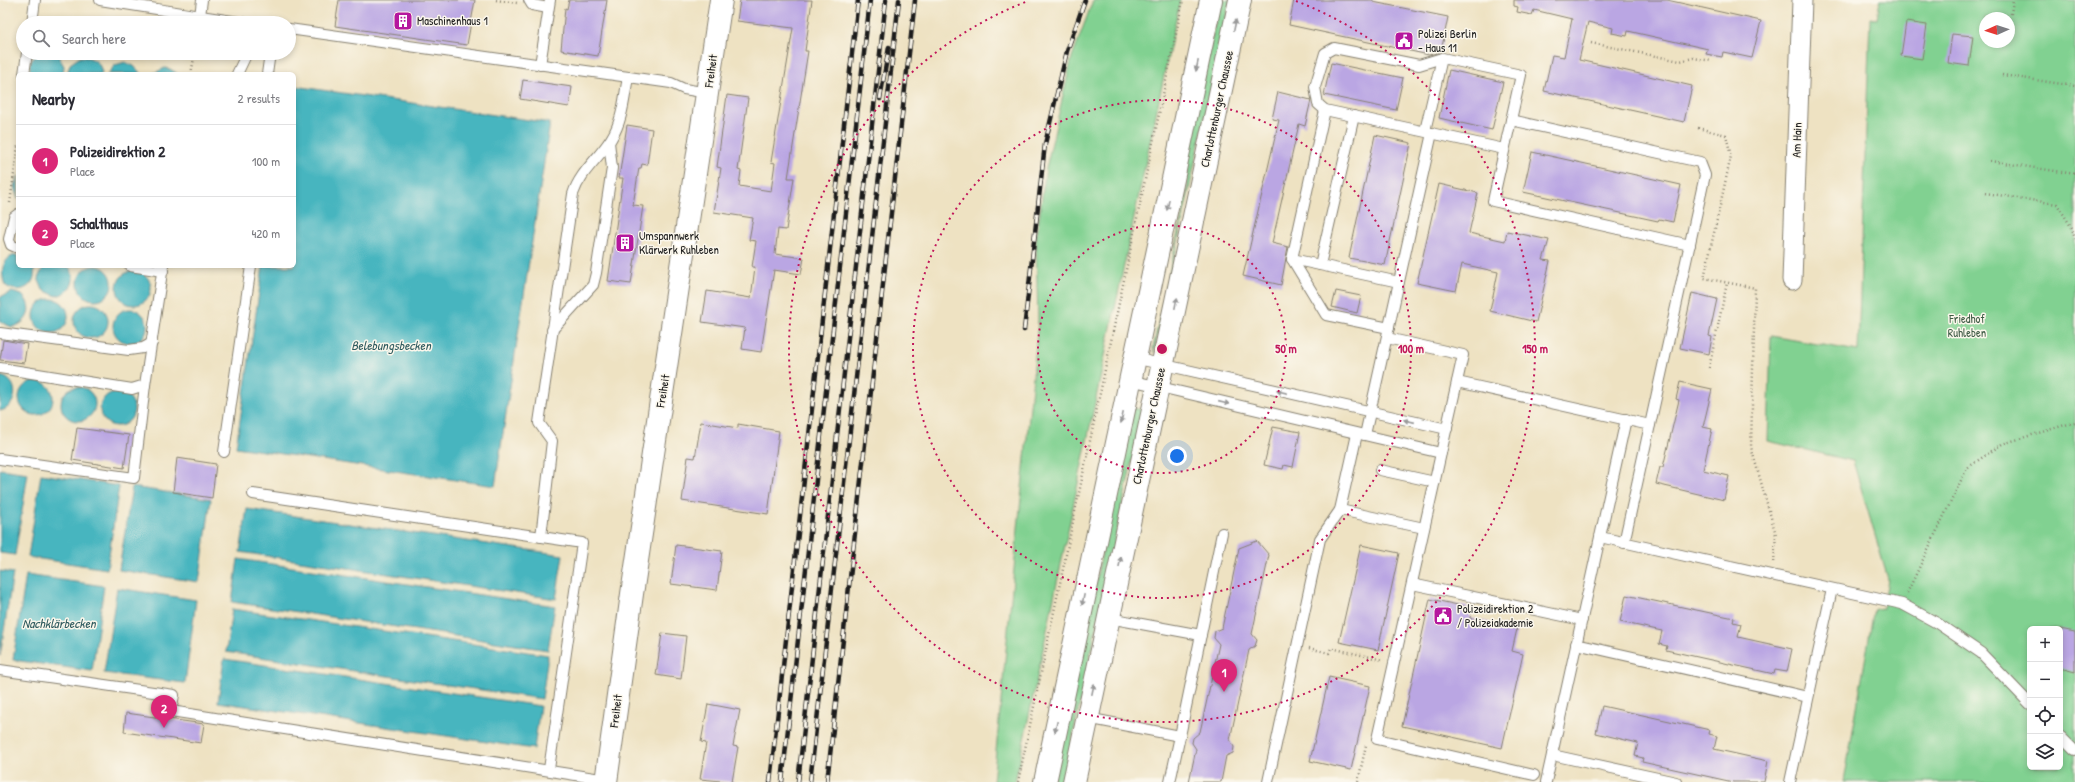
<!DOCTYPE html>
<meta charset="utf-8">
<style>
body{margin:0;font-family:"Patrick Hand",sans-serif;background:#f2f2f3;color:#2b2b33}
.controls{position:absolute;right:12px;bottom:12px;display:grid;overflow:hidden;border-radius:6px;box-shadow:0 2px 6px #0003}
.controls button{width:36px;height:36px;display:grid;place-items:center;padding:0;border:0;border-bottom:1px solid #e1e1e2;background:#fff;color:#2b2b33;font:20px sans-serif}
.compass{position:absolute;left:1979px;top:12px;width:36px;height:36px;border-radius:50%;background:#fff;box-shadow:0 2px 6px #0003;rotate:267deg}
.you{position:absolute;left:1177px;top:456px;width:14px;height:14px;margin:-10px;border:3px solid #fff;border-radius:50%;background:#1a73e8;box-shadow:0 0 0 6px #1a73e833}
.badge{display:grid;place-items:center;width:26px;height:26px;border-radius:50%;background:#db2777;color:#fff;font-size:13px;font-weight:700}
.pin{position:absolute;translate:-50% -33px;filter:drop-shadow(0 1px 2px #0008)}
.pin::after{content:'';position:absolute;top:21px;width:14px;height:12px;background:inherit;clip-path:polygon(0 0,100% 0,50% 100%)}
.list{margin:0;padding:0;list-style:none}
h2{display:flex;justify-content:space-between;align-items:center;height:52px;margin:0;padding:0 16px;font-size:17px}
h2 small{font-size:13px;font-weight:400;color:#7c7c81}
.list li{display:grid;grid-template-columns:26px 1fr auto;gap:12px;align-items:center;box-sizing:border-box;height:72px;padding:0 16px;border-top:1px solid #e1e1e2}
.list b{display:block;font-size:15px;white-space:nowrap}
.list p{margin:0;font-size:13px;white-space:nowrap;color:#7c7c81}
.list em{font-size:13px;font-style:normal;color:#7c7c81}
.icon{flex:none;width:22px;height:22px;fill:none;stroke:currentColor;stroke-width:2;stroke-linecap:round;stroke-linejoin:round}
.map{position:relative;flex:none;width:2075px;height:782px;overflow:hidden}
.search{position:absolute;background:#fff;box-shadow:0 2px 6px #0003;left:16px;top:16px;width:280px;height:44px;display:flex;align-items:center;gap:10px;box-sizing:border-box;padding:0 14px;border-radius:22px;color:#7c7c81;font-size:15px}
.panel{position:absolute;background:#fff;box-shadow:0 2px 6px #0003;left:16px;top:72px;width:280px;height:196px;border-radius:6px}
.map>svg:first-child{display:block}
.green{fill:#81d191;stroke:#4e7656;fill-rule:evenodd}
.water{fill:#46b5bf;stroke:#31686e}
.building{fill:#baa6e3}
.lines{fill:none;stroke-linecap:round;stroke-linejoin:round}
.lane-casing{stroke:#857f6f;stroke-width:12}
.street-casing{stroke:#857f6f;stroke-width:21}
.secondary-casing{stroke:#857f6f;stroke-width:24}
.path{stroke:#857f6f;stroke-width:2.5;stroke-dasharray:1 3;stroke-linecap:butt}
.lane{stroke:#fff;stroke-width:10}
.street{stroke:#fff;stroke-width:19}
.secondary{stroke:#fff;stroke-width:22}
.rail-casing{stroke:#1c1c1c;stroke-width:4.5}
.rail{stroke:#fbf7ec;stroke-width:3;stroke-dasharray:9;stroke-linecap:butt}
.oneway{fill:#999}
.ring{fill:none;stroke:#c2185b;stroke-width:2;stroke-dasharray:2 4}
.labels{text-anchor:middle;stroke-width:3;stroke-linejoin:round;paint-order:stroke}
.poi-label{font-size:12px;fill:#1c1c1c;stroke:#fbf7ec;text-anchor:start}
.street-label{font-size:12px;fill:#1c1c1c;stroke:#fbf7ec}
.park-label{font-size:12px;fill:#3f5b45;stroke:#fbf7ec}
.water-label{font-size:13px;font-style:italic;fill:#2d595d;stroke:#fbf7ec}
.centre{fill:#c2185b;stroke:#fbf7ec;stroke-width:2}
.ring-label{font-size:12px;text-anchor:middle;font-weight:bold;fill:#c2185b;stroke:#fbf7ec;stroke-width:3;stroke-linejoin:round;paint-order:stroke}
</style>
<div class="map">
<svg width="2075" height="782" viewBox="0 0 2075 782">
<rect width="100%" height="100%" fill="#fbf7ec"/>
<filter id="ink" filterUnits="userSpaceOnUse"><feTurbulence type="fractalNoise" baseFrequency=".025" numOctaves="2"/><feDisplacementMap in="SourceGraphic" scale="8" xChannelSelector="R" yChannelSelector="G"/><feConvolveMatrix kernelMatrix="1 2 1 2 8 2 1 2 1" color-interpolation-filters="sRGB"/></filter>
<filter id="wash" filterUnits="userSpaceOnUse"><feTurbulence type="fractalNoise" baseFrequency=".012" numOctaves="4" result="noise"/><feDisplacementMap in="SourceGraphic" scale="16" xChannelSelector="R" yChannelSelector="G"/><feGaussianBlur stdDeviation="0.9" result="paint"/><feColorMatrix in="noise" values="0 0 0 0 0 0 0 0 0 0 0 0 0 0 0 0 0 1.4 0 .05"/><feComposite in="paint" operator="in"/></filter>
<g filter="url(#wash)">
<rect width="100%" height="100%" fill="#eee2c2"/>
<g class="green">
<polygon points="1093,0 1180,0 1015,782 993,782 1035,356 1038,320 1036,241 1046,168 1072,57"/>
<polygon points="1220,0 1230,0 1154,353 1153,348 1187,191 1189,146"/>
<path d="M1880,0H2075V782H1844L1874,609L1883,608L1888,579L1853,461L1768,441L1771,336L1858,351L1870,18L1877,19ZM1985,18H2009V42H1985ZM2030,629H2060V767H2030Z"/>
<polygon points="1133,408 1143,410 1063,782 1053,782"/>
</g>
<g class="water">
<polygon points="38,53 57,54 64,66 63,74 30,74 30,62"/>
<path d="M80,57C92,56 101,62 102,74H67L70,64Z"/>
<polygon points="125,62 134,66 141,74 108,74 115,65"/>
<polygon points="165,68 170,69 178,74 152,74"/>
<polygon points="294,86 550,123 495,486 236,447 263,266 294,266"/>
<polygon points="18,176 18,199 14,186"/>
<path d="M17,255L18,266H33C40,285 19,297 5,285C0,272 2,257 17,255Z"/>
<circle cx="95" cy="283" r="17"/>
<path d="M44,266L69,267C78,280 71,293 56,296L43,290L38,278Z"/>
<circle cx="134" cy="288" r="17"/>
<path d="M12,292L22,295C35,307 28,324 12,327L0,322V297Z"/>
<circle cx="51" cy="316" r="17"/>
<circle cx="91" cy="321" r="17"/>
<circle cx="130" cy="326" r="17"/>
<path d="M0,376C20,379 19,407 0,411Z"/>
<circle cx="36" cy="398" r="17"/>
<circle cx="78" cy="404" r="17"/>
<circle cx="117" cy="409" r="17"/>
<polygon points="0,469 28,473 15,555 0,553"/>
<polygon points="41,474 119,486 107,569 28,557"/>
<polygon points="132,487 211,499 199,582 119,570"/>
<polygon points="247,509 563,555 556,599 240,552"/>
<polygon points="238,559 555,606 548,650 232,602"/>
<polygon points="0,571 13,573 0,656"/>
<polygon points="26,575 104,586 92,671 13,660"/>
<polygon points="117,588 196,600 185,683 104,673"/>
<polygon points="232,609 548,655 542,699 226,652"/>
<polygon points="224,659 540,706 534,749 218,702"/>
</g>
<g id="blocks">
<g class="building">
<polygon points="339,0 475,0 467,45 335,26"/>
<polygon points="569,0 607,0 598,56 561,50 565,8 567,9"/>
<polygon points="740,0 812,0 805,51 808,51 788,178 794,178 786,230 778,229 775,254 804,258 801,274 774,270 761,352 742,349 745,328 702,322 707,291 751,298 755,267 752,267 756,241 749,240 753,218 714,212 721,168 717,167 727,95 748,98 738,170 741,171 739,186 771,191 775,163 771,162 793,28 737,21"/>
<polygon points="1294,0 1373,0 1373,2 1448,17 1441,52 1429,55 1289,25"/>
<polygon points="1514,0 1667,0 1761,21 1752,58 1723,52 1722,57 1706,54 1708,49 1628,31 1627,36 1612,33 1613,28 1588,22 1579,60 1692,86 1684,122 1544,91 1552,55 1564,57 1572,19 1534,10 1532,15 1517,12 1518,7 1514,6"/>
<polygon points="1906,22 1927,25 1922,59 1901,56"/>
<polygon points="1952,34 1973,36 1969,66 1948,63"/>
<polygon points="1331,63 1403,78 1396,110 1324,95"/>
<polygon points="1449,70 1503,82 1492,130 1439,118"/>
<polygon points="523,80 572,87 569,107 520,99"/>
<polygon points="1278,92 1311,100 1305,126 1299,124 1272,243 1288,247 1281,285 1243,276 1279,120 1272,119"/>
<polygon points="627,125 652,129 647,165 642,164 641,168 639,168 633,205 643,206 631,284 608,281 623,178 619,178"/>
<polygon points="1375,135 1411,143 1385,265 1349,258"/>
<polygon points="1532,152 1681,185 1673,222 1659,219 1658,221 1523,192"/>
<polygon points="1439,184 1478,193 1469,233 1505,241 1507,231 1549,240 1543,260 1550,261 1536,322 1490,311 1498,272 1462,264 1456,291 1417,283"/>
<polygon points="1336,291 1361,296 1357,313 1332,307"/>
<polygon points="1692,293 1717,299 1709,336 1712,337 1709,354 1680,348"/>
<polygon points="3,340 27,344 24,363 0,360"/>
<polygon points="1680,382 1712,389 1703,427 1712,429 1703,470 1729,476 1724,500 1656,484 1660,467 1663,467 1679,400 1676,399"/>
<polygon points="701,422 738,428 738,424 779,431 768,514 682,501 688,457 695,458"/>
<polygon points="1273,427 1300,432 1293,467 1284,465 1283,469 1264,465"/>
<polygon points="77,428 129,435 124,468 72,460"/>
<polygon points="177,458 216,464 212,498 173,492"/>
<polygon points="1257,541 1269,555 1252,634 1257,640 1255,646 1249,650 1230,740 1234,747 1233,753 1226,756 1221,782 1189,782 1196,749 1192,743 1193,738 1200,732 1219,644 1214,638 1215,631 1222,628 1239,548"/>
<polygon points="676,545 722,551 717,590 671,584"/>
<polygon points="1361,545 1399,553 1378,650 1339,642"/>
<polygon points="1626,595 1734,618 1733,622 1741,624 1738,637 1792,649 1787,672 1775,670 1774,674 1666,650 1667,646 1659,644 1662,631 1620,622"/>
<polygon points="1430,599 1472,608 1470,618 1517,629 1512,651 1523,654 1502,748 1402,726"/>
<polygon points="2060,629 2075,632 2075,672 2060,668"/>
<polygon points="662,633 686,636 681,679 656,675"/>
<polygon points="1329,677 1370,686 1351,770 1310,761"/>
<polygon points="708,704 740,710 733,746 738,747 732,782 700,779 706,743 701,742"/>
<polygon points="1602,706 1710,730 1709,734 1717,736 1714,749 1768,761 1764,782 1733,782 1642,762 1643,758 1635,756 1638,743 1596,733"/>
<polygon points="126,713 204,724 201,743 124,732"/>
</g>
</g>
</g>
<g filter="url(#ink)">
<use href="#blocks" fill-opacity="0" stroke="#857f6f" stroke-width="1"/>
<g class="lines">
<g class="lane-casing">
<g id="lane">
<polyline points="100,0 245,23"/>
<polyline points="529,0 532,5 548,8"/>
<polyline points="200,16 202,0"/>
<polyline points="32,23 35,0"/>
<polyline points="289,29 671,83 684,89 708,93"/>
<polyline points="540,65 550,0"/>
<polyline points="24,74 27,53"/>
<polyline points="237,74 247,53"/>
<polyline points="267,74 270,53"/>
<polyline points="1325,110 1292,259 1326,315 1389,328"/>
<polyline points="1511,120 1700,162 1705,175 1624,543"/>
<polyline points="1425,131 1442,58"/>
<polyline points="1504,149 1325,110 1318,104 1315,87 1325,53 1334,48 1419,65 1442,58 1521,75 1493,201 1690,245"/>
<polyline points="18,214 14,217 9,239 11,245 18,248"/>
<polyline points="1292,259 1399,282"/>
<polyline points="1320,265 1354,116"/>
<polyline points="130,266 163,271"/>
<polyline points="552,330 593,285 596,273 612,168 609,142"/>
<polyline points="0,333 129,350 143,348 152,343"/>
<polyline points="1387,338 1463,355 1377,739 1534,775"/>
<polyline points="1134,358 1447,429"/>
<polyline points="0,368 132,389 145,385 163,266"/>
<polyline points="1130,380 1441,453"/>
<polyline points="1457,382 1650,425"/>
<polyline points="1365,435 1432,133"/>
<polyline points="224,452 251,266"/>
<polyline points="0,459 134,478 145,385"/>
<polyline points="1380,470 1435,482"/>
<polyline points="253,494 582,543 549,769"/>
<polyline points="1340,510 1424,528"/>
<path d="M541,537L552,441L539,423L573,194C580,172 599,158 611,139C623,120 624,98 628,77"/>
<polyline points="1600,537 1902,604 1937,623 1981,653 2030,704"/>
<polyline points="1412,584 1582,620"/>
<polyline points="1109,618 1201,635"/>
<polyline points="1576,644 1808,697"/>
<polyline points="0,670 174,695 171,711 607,780"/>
<polyline points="1087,718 1180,736 1170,782"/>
<polyline points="1180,736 1222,533"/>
<polyline points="2060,736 2075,751"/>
<polyline points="1552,755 1676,782"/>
<polyline points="1268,782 1320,539 1340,510 1357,434"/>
<polyline points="1546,782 1626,419"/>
<polyline points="1790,782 1832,589"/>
</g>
</g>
<g class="street-casing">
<polyline id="street" points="1792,280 1802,0"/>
</g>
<g class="secondary-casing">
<g id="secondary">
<polyline points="606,782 632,594 721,0"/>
<polyline points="1045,782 1211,0"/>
<polyline points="1074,782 1240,0"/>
</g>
</g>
<g class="path">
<polyline points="496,0 517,3"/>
<polyline points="2011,14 2013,0"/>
<polyline points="1591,43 1680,61 1693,58 1712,61"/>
<polyline points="191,74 195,53"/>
<polyline points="2002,75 2075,86"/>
<polyline points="1698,128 1726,135 1731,156 1704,278 1755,288 1751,447 1776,535 1774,563"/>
<polyline points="1990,161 2075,174"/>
<polyline points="1985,193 2057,204 2072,228 2075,239"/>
<polyline points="10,203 18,145"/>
<polyline points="1709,368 1727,283"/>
<polyline points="1907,593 1967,468 2002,444 2075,422"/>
<polyline points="1309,648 1329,653 1331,648 1383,660"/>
<polyline points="1018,782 1183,0"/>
<polyline points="1358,782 1366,745"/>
</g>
<use href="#lane" class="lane"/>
<use href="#street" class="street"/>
<use href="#secondary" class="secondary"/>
<g class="rail-casing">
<g id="rail">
<polyline points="880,99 889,47"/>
<polyline points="1024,330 1045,144 1067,51 1085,0"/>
<polyline points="770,782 858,0"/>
<polyline points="782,782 870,0"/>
<polyline points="798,782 886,0"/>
<polyline points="810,782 899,0"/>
<polyline points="827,782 915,0"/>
</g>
</g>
<use href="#rail" class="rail"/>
</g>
<defs><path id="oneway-solid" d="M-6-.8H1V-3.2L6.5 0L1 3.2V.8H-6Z"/></defs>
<g class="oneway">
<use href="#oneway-solid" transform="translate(1235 25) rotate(-78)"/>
<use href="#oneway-solid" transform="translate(1197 66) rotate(102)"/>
<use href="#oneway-solid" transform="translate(1168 205) rotate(102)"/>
<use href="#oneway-solid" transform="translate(1176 303) rotate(-78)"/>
<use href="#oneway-solid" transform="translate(1282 392) rotate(-167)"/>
<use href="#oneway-solid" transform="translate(1224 403) rotate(13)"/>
<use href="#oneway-solid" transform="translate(1122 418) rotate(102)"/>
<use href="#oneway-solid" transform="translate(1409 421) rotate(-167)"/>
<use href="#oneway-solid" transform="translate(1120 562) rotate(-78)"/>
<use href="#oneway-solid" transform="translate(1083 600) rotate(102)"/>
<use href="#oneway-solid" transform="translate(1093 689) rotate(-78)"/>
<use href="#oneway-solid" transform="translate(1056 727) rotate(102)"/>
</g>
</g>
<g class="ring">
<circle cx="1162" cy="349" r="124"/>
<circle cx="1162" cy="349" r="249"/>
<path d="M1296 1A373 373 0 1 1 1028 1"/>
</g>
<defs>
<g id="building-square" transform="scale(1)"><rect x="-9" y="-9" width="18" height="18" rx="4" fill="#b5179e" stroke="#fbf7ec"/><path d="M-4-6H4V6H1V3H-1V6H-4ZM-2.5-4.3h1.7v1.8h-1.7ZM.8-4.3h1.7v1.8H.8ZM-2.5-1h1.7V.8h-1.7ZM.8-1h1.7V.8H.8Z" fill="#fff"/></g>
<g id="civic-square" transform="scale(1)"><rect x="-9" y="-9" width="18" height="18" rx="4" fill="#b5179e" stroke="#fbf7ec"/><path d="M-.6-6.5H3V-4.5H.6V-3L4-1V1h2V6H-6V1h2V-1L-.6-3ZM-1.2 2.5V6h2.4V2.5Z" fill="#fff"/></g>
</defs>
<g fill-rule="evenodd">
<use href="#building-square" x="403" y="21"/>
<use href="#civic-square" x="1404" y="41"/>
<use href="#building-square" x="625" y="243"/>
<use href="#civic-square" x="1443" y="616"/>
</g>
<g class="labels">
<g class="poi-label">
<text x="417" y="25">Maschinenhaus 1</text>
<text x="1418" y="38">Polizei Berlin<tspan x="1418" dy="14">- Haus 11</tspan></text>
<text x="639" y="240">Umspannwerk<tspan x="639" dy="14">Klärwerk Ruhleben</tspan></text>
<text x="1457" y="613">Polizeidirektion 2<tspan x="1457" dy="14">/ Polizeiakademie</tspan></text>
</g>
<g class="street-label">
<text transform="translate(711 71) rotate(-82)" y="4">Freiheit</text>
<text transform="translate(1217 109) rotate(-78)" y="4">Charlottenburger Chaussee</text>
<text transform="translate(1797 140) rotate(-88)" y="4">Am Hain</text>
<text transform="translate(663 391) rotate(-81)" y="4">Freiheit</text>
<text transform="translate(1149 426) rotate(-78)" y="4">Charlottenburger Chaussee</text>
<text transform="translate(616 711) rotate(-83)" y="4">Freiheit</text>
</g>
<g class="park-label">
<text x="1967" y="323">Friedhof<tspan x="1967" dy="14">Ruhleben</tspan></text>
</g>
<g class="water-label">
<text x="391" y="350">Belebungsbecken</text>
<text x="59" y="628">Nachklärbecken</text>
</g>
</g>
<circle cx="1162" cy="349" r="6" class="centre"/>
<g class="ring-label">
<text x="1286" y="353">50 m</text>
<text x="1411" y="353">100 m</text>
<text x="1535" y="353">150 m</text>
</g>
</svg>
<div class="controls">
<button>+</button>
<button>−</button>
<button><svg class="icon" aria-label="locate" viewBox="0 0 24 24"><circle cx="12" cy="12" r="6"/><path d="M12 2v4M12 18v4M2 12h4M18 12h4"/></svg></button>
<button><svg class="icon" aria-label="layers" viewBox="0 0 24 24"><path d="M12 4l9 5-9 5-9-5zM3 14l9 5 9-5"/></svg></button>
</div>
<svg class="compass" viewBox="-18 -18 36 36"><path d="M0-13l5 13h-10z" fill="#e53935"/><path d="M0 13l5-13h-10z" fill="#7c7c81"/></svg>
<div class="you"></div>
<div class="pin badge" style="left:1224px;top:692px">1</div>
<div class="pin badge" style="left:164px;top:728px">2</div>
<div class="search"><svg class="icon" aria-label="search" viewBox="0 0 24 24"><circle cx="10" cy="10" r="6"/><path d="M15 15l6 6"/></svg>Search here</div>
<section class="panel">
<h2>Nearby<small>2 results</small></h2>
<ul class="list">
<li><span class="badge">1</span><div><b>Polizeidirektion 2</b><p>Place</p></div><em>100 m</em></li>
<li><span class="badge">2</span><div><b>Schalthaus</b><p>Place</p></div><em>420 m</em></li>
</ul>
</section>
</div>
